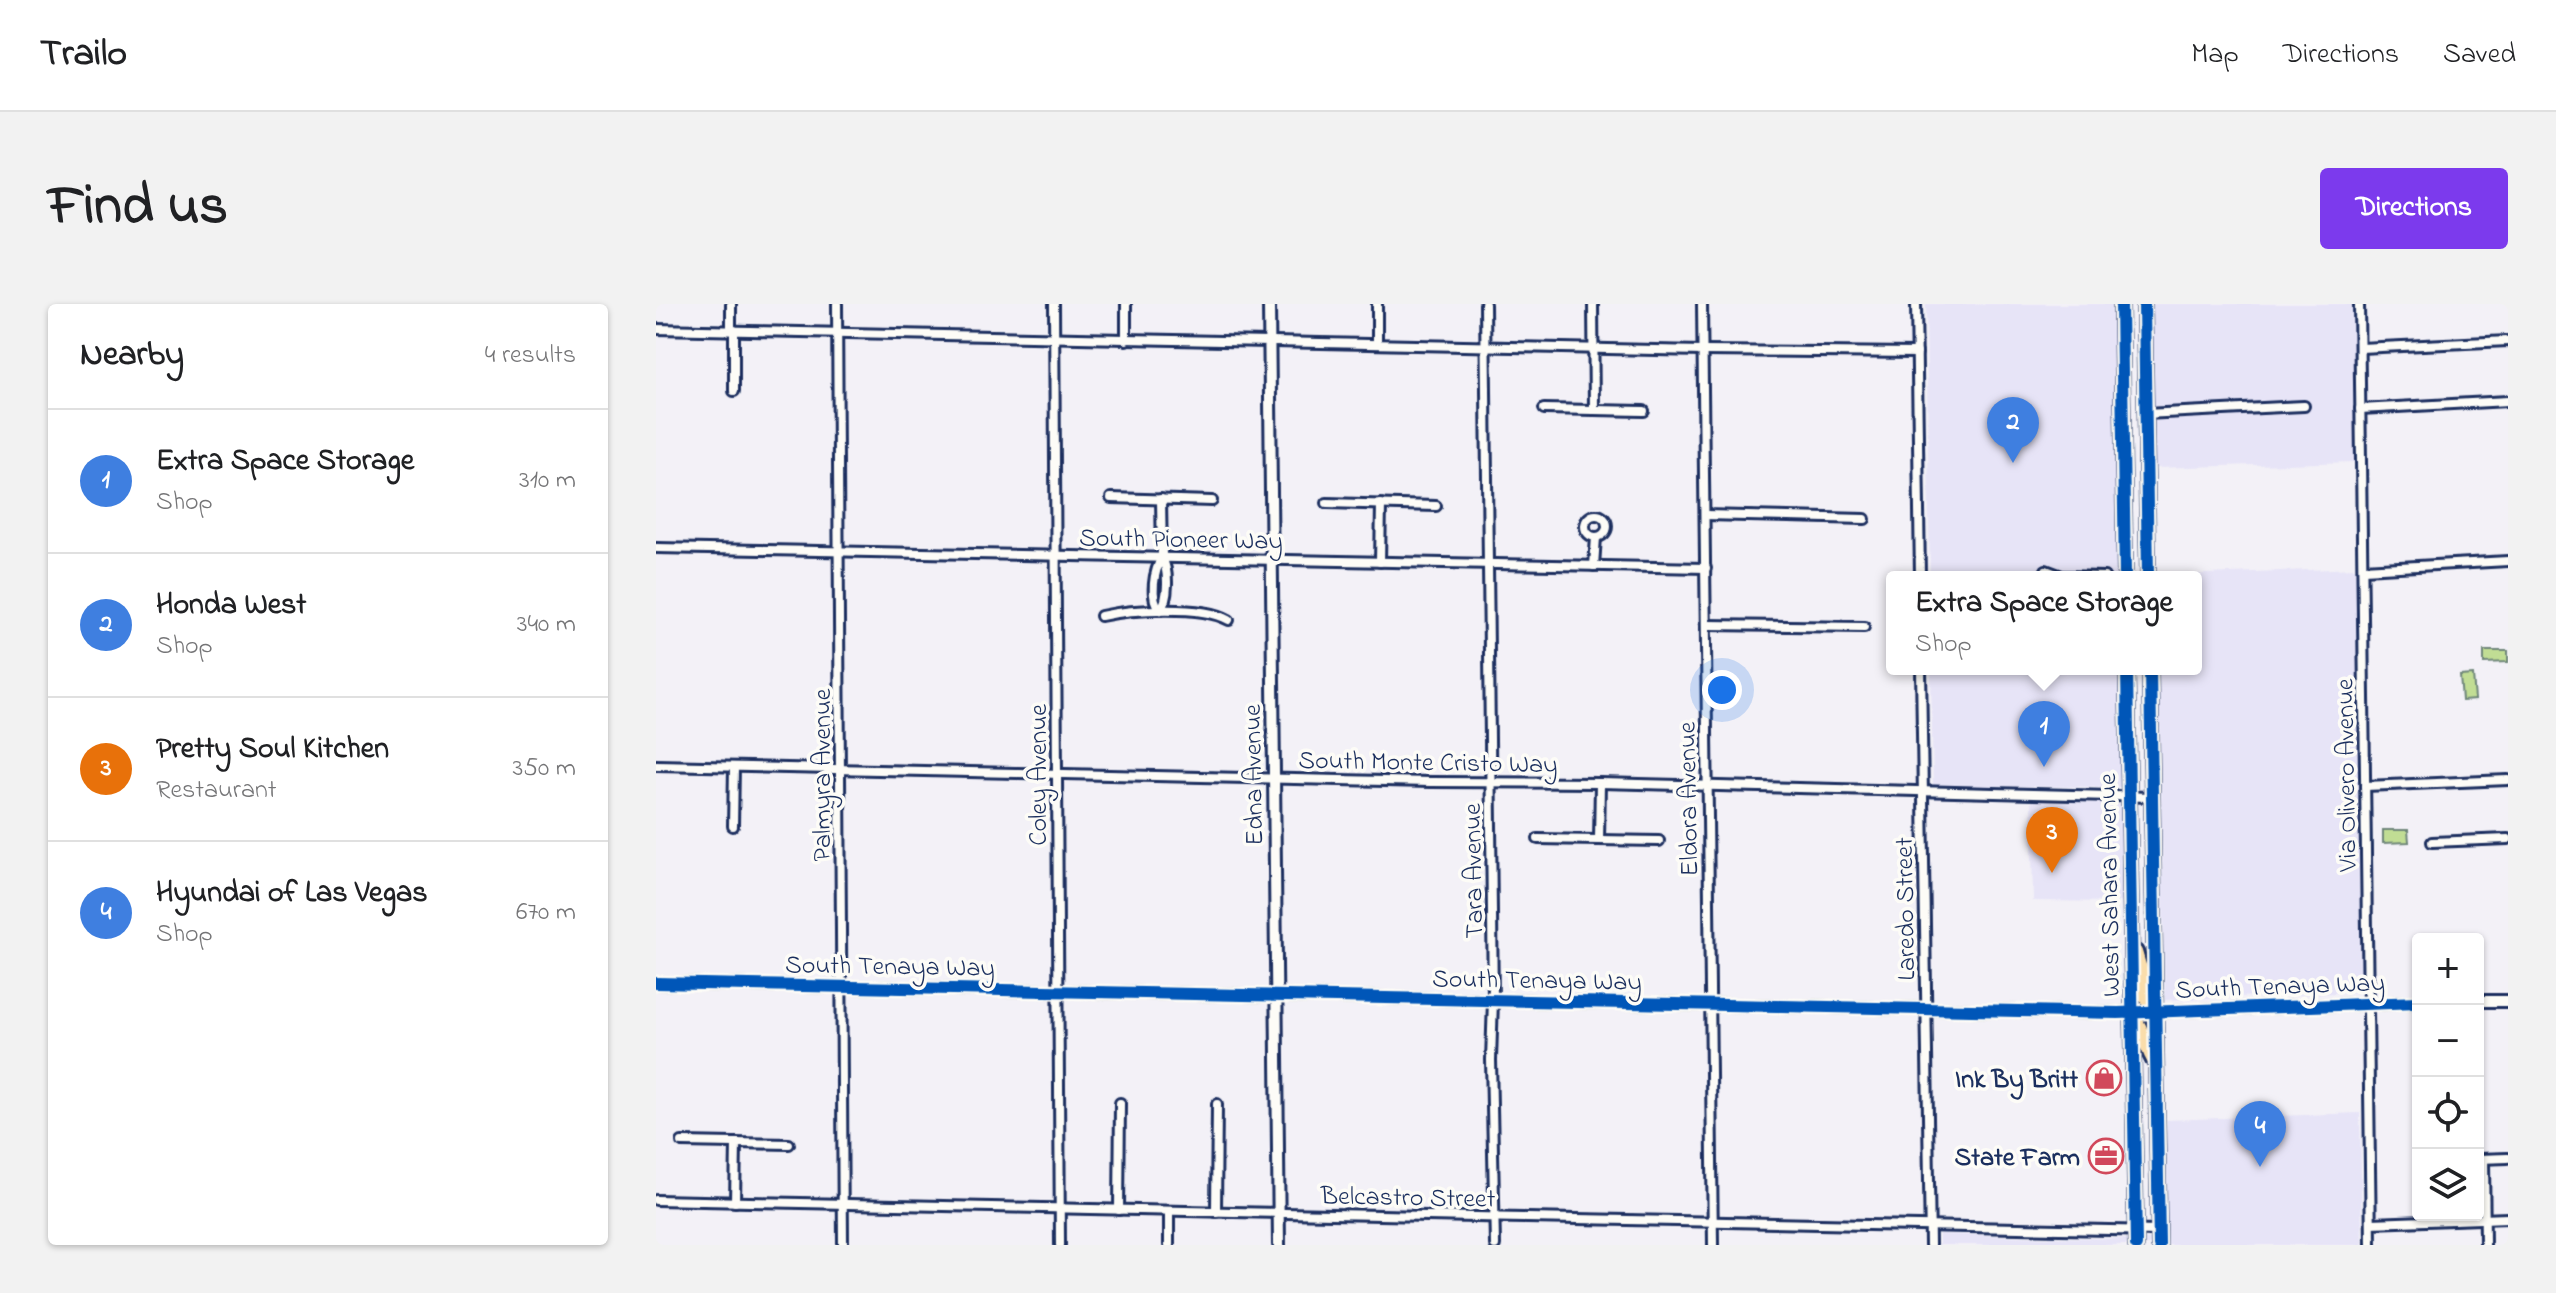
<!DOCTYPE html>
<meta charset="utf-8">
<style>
body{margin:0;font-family:"Indie Flower",sans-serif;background:#f2f2f2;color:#202124}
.controls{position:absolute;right:24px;bottom:24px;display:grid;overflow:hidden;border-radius:8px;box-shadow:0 2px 6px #0004}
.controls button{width:72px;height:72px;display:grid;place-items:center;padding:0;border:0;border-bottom:2px solid #e0e0e0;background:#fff;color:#202124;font:40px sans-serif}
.you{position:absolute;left:1066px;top:386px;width:28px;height:28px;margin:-20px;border:6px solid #fff;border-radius:50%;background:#1a73e8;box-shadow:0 0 0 12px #1a73e833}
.badge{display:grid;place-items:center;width:52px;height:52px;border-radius:50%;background:#7c3aed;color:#fff;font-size:26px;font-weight:700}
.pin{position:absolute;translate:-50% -66px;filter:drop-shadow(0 2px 4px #0008)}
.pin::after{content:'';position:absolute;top:42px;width:28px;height:24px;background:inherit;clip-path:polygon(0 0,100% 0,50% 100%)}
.popup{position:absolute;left:1230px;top:267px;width:316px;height:104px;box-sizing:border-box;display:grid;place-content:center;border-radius:8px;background:#fff;filter:drop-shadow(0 2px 6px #0005);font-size:26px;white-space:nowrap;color:#757577}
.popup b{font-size:30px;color:#202124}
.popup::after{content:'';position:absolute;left:50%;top:100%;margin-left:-16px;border:16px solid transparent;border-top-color:#fff}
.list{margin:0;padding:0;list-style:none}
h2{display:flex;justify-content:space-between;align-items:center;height:104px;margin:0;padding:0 32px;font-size:34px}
h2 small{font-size:26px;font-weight:400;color:#757577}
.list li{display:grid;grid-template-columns:52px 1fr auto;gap:24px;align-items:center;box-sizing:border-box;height:144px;padding:0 32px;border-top:2px solid #e0e0e0}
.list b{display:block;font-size:30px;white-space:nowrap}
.list p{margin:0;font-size:26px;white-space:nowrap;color:#757577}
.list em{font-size:26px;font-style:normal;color:#757577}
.icon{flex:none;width:44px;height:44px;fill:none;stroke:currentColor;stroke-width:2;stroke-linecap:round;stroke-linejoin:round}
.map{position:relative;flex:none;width:1852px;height:941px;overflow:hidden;border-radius:8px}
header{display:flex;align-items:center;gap:48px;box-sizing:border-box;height:112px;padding:0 40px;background:#fff;border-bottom:2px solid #e0e0e0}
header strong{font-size:38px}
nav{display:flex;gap:44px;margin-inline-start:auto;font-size:28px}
.intro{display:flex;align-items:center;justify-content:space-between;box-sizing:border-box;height:192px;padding:0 48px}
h1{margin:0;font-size:56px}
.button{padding:20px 36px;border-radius:8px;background:#7c3aed;color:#fff;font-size:28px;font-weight:700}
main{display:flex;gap:48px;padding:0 48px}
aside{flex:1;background:#fff;border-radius:8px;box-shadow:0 2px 6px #0004}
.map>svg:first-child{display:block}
.built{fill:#e7e4f7}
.green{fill:#c1dd94;stroke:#6e8679;stroke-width:2}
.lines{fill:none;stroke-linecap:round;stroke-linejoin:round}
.minor-casing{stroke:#1b2f5e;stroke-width:14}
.tertiary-casing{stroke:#1b2f5e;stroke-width:16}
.primary-casing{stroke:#1b2f5e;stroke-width:18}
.minor{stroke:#fdfcf7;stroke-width:8}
.tertiary{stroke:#fdfcf7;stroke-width:10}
.primary{stroke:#faddab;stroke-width:12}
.cycleway-casing{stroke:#fdfcf7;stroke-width:17}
.cycleway{stroke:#0057b8;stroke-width:12}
.labels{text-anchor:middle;stroke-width:7;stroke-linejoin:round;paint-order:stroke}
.street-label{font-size:26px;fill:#1b2f5e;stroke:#fdfcf7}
.poi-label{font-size:26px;font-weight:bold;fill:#1b2f5e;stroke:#fdfcf7;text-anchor:end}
</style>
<header>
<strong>Trailo</strong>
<nav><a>Map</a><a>Directions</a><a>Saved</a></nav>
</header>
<div class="intro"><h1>Find us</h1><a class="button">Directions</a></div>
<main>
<aside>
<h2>Nearby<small>4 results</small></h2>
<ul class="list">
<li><span class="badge" style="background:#3f7fe0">1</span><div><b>Extra Space Storage</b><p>Shop</p></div><em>310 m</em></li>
<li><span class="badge" style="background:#3f7fe0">2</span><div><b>Honda West</b><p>Shop</p></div><em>340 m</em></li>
<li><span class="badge" style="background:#e8710a">3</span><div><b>Pretty Soul Kitchen</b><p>Restaurant</p></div><em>350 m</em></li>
<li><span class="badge" style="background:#3f7fe0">4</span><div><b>Hyundai of Las Vegas</b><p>Shop</p></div><em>670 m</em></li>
</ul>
</aside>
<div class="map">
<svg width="1852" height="941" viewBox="0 0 1852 941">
<rect width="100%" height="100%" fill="#f3f1f7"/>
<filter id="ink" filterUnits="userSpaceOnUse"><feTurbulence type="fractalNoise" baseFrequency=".0125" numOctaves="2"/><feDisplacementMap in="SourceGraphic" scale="16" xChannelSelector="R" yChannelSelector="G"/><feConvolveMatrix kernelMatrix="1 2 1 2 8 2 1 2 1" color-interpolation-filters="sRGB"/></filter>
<g filter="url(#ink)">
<g class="built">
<polygon points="1270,0 1457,0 1462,273 1274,273"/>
<polygon points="1496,0 1697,0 1699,158 1499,164"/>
<polygon points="1700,264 1705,688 1509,696 1503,365 1540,365 1540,273 1501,272"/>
<polygon points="1275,365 1463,365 1465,483 1277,482"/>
<polygon points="1375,496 1465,500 1466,598 1377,597"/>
<polygon points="1704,809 1706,941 1283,941 1283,930 1510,936 1511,816"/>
</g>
<g class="green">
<polygon points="1828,347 1852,347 1852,358 1828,359"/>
<polygon points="1817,371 1819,396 1806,397 1804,372"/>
<polygon points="1727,526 1752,526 1753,538 1727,539"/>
</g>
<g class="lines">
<g class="minor-casing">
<g id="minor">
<polyline points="75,0 75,26"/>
<polyline points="181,0 187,941"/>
<polyline points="398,0 404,941"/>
<polyline points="721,0 721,40"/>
<polyline points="829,0 837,696 835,756 839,941"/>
<polyline points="937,0 938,106"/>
<polyline points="1046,0 1057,941"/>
<polyline points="1260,0 1264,273"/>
<polyline points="1703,0 1715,941"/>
<polyline points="0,25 1046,47 1261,49"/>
<polyline points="78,26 78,87"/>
<polyline points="470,36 470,0"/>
<polyline points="1704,44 1852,37"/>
<polyline points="888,105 988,107"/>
<polyline points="1704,105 1852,97"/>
<polyline points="1489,110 1648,102"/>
<polyline points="455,194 556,197"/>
<polyline points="671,199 780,202"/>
<circle cx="940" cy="222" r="11"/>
<polyline points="1049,211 1209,215"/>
<polyline points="0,244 1050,264"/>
<polyline points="724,258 725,200"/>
<polyline points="938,262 940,233"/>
<polyline points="1707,265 1852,257"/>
<polyline points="1390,266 1406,272 1448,273"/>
<path d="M504,306C513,296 513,266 506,254L505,195"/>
<path d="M504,306C493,294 498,266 506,254"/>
<path d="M445,312C475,305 547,301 573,316"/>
<polyline points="1050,321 1208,323"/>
<polyline points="1265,365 1274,941"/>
<polyline points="0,461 774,478 944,479 1496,493"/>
<polyline points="1709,482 1852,476"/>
<polyline points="77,522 78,463"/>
<polyline points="882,535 1003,537"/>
<polyline points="943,536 944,479"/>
<polyline points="1776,538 1852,535"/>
<polyline points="26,838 133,840"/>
<polyline points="1822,855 1852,854"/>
<polyline points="1828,855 1829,941"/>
<polyline points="0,896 1503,927"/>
<polyline points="79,898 80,839"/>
<polyline points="463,906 464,799"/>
<polyline points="560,908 561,800"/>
<polyline points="1715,919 1852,914"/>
<polyline points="513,941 513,907"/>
</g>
</g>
<g class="tertiary-casing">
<g id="tertiary">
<polyline points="613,0 623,941"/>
<polyline points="0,679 1462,709 1762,698"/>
<polyline points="1822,697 1852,697"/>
</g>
</g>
<g class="primary-casing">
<g id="primary">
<polyline points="1465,0 1469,273"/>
<polyline points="1488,0 1492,273"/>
<polyline points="1471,365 1480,941"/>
<polyline points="1494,365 1503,941"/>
<polyline points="1480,648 1487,672 1488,691 1499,708"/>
<path d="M1476,709C1491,729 1486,741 1500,761"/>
</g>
</g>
<use href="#minor" class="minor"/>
<use href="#tertiary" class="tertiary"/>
<use href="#primary" class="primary"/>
<g class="cycleway-casing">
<g id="cycleway">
<polyline points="1465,0 1469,273"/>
<polyline points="1488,0 1492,273"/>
<polyline points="1471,365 1480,941"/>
<polyline points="1494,365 1503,941"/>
<polyline points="0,679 1462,709 1762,698"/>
</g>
</g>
<use href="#cycleway" class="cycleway"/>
</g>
</g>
<defs>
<g id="shop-ring" transform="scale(1.8)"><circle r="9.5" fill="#fdfcf7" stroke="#d1495b" stroke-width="1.5"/><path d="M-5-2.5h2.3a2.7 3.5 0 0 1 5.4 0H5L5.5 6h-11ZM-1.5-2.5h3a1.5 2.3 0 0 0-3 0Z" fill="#d1495b"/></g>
<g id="office-ring" transform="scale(1.8)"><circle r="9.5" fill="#fdfcf7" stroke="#d1495b" stroke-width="1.5"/><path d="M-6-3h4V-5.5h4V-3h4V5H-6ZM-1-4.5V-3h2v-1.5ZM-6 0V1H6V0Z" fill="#d1495b"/></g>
</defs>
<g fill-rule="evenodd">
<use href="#shop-ring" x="1448" y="774"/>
<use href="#office-ring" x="1450" y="852"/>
</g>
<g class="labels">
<g class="street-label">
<text transform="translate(525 234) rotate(1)" y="9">South Pioneer Way</text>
<text transform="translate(772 457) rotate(1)" y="9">South Monte Cristo Way</text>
<text transform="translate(165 471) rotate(-90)" y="9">Palmyra Avenue</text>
<text transform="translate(381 471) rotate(-90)" y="9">Coley Avenue</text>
<text transform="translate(596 471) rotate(-91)" y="9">Edna Avenue</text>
<text transform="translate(1689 471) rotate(-91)" y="9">Via Olivero Avenue</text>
<text transform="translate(1031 495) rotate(-91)" y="9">Eldora Avenue</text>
<text transform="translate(816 567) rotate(-91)" y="9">Tara Avenue</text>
<text transform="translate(1452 581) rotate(-91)" y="9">West Sahara Avenue</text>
<text transform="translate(1248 605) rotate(-91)" y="9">Laredo Street</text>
<text transform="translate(234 661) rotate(1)" y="9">South Tenaya Way</text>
<text transform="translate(881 675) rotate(1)" y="9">South Tenaya Way</text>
<text transform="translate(1624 681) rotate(-2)" y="9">South Tenaya Way</text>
<text transform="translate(752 892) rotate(1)" y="9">Belcastro Street</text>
</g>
<g class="poi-label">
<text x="1422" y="783">Ink By Britt</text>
<text x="1424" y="861">State Farm</text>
</g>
</g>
</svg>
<div class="controls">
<button>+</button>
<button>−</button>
<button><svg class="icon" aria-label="locate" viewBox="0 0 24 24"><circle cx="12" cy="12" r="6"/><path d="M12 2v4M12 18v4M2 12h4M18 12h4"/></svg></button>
<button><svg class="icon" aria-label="layers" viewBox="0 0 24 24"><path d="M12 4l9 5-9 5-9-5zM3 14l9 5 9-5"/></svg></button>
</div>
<div class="you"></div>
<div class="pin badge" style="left:1388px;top:463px;background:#3f7fe0">1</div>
<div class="popup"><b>Extra Space Storage</b>Shop</div>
<div class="pin badge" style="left:1357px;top:159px;background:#3f7fe0">2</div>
<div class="pin badge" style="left:1396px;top:569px;background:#e8710a">3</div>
<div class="pin badge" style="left:1604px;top:863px;background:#3f7fe0">4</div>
</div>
</main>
